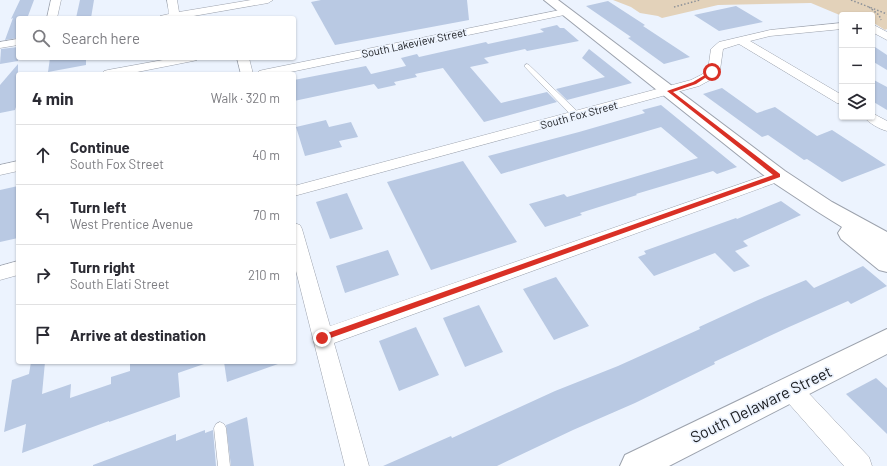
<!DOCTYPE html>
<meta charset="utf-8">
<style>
body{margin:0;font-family:Barlow,sans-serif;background:#f2f2f3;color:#2b2b33}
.controls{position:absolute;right:12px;top:12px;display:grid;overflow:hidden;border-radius:4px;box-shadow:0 1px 3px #0004}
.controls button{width:36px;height:36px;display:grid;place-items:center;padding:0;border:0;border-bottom:1px solid #e1e1e2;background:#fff;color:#2b2b33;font:20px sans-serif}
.stop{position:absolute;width:12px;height:12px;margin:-9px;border:3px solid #d93025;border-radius:50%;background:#fff}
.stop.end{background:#d93025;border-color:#fff;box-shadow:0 1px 4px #0008}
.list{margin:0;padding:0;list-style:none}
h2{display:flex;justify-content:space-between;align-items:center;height:52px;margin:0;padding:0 16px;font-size:17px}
h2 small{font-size:13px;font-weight:400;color:#7c7c81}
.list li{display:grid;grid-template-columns:26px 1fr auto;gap:12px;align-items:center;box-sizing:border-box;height:60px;padding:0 16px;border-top:1px solid #e1e1e2}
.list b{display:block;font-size:15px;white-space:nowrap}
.list p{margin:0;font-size:13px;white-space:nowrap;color:#7c7c81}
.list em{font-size:13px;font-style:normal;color:#7c7c81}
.icon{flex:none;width:22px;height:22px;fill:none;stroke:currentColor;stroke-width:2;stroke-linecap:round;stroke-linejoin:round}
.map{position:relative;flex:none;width:887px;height:466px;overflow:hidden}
.search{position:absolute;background:#fff;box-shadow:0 1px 3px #0004;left:16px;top:16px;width:280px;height:44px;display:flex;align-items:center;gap:10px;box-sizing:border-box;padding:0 14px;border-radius:4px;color:#7c7c81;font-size:15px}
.panel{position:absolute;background:#fff;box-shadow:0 1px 3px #0004;left:16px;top:72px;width:280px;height:292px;border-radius:4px}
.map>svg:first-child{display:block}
.green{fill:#e3d2ba}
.building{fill:#b9c9e3}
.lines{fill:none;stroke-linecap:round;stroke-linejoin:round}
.lane-casing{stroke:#9ca2ad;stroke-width:1}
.street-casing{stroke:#9ca2ad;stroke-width:1}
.secondary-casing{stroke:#9ca2ad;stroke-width:2}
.path{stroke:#8c9198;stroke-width:1.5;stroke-dasharray:1.5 2;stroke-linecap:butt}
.lane{fill:#fff;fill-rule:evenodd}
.street{fill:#fff;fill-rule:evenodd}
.secondary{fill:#fff;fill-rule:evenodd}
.route{fill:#d93025}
.labels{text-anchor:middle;stroke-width:3.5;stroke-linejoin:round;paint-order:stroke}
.far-street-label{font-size:11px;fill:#191b1f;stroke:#ecf3fe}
.near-street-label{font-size:16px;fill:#191b1f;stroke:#ecf3fe}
</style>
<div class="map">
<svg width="887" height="466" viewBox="0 0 887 466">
<rect width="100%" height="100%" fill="#ecf3fe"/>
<polygon class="green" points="613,0 887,0 887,29 885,30 872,22 872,15 842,15 842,16 811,3 718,5 662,18 658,16 640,13 631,7"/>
<g class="building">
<polygon points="20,0 34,0 28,16 18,18 18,38 5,40 13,18 11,19"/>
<polygon points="80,0 94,0 91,18 76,18"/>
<polygon points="321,0 467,0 469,20 335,45 311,2"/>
<polygon points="608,1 645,25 643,26 690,57 664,64 628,38 631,37 586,6"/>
<polygon points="736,6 763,22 719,31 694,15"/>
<polygon points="557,25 560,28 564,28 579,41 527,51 525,49 484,58 489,63 470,67 501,103 547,92 557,102 484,122 443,68 415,74 417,77 394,82 396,85 378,89 374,84 294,101 294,80 366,66 371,74 406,66 401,58 417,54 419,57 486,42 488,44 544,32 540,29"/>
<polygon points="872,45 887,55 887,70 872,61"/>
<polygon points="18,47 18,61 0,64 1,49"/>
<polygon points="589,49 632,83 567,100 556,89 605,77 582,58"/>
<polygon points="50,58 86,58 86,65 48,72"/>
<polygon points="18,64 18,101 15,110 0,113 0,85"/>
<polygon points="872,79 887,87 887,110 872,101"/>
<polygon points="722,88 757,113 775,107 817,136 832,130 886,165 842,182 807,159 804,160 768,135 762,137 703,94"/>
<polygon points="661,105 737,167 717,174 713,171 636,194 637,195 580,213 582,215 545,227 529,204 564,194 567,197 698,158 661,127 501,174 488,156 579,132 645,113 642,110"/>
<polygon points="326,120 329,127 351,122 358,137 339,141 342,147 305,156 296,127"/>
<polygon points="463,161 517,242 431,270 387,182"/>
<polygon points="18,186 18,238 0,242 0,190"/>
<polygon points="347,193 363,229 330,239 316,202"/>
<polygon points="781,201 801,215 743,241 748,246 735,251 750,266 734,272 715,253 654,276 638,257 646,254 644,251 736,218 737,219"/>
<polygon points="388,250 399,275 345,293 336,266"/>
<polygon points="863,266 887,286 851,304 848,301 789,327 714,362 715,364 635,403 573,430 497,466 383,466 451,436 452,438 555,391 618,366 700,329 699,327 758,300 806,280 814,288"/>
<polygon points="556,277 589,326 554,340 523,289"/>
<polygon points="479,305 503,352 465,367 443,318"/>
<polygon points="416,327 439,375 399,391 379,341"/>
<polygon points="31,362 45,362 42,394 71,384 70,398 111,384 111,377 130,371 130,362 203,362 204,364 178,373 180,397 109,422 109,421 22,453 26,424 4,432 12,380 29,374"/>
<polygon points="224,362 277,362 278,364 227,382"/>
<polygon points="876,378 887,388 887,434 846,394"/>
<polygon points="247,417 254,466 231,466 226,425"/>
<polygon points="205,430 205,433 213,430 216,466 93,466 93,465 176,434 176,441"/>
</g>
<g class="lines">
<g class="lane-casing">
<g id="lane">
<polygon points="527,64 529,65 580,114 580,118 574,118 525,67 525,65"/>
<polygon points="220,422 224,424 226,428 230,466 218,466 214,428 216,424"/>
</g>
</g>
<g class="street-casing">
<g id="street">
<polygon points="51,0 61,0 57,18 47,18"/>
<polygon points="167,0 177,0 179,12 251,0 273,0 268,3 182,18 159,18 160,16 169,14"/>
<polygon points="565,9 569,10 570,12 569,14 281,74 257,74 259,71 263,70"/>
<polygon points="842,23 842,29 770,36 750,41 842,95 842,104 837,103 739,44 723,49 720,70 712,79 699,86 294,196 294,186 691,80 701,75 708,70 711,49 719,42 770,30"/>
<polygon points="872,24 887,32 887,40 872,32"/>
<polygon points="18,39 18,45 0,48 0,42"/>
<polygon points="174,58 199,58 197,60 193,61 127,74 102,74 104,71 108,70"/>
<polygon points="237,58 249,58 253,74 241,74"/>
<path d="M872,113L887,121V131C879,129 869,123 864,117H872Z"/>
<polygon points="18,161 18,171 0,175 0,165"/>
<polygon points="778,171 783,172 786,176 783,180 334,343 369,466 345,466 294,263 294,223 300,225 302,229 330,326"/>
<polygon points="18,261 18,275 0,280 0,266"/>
<polygon points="791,379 799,383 869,457 872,466 844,466 783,397 780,390 783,383"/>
</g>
</g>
<g class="secondary-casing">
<g id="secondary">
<polygon points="544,0 558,0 785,171 832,202 887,232 887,272 879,270 841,239 838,233 842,227 818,212 771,181"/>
<polygon points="887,329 887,354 669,466 620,466 625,455"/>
</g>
</g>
<g class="path">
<polyline points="851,0 887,14"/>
<polyline points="674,7 700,0"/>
<polyline points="869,7 879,15 881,20"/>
</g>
<use href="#lane" class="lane"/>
<use href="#street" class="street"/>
<use href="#secondary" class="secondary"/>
</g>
<polygon class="route" points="710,72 714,72 696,84 673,92 780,174 780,177 322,341 320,340 319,338 322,335 773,175 667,91 693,82"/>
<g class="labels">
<g class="far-street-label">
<text transform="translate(414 43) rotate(-12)" y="4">South Lakeview Street</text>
<text transform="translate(579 115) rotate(-15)" y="4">South Fox Street</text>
</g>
<g class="near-street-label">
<text transform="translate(761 404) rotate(-26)" y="6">South Delaware Street</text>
</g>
</g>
</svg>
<div class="controls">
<button>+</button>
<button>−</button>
<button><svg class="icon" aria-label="layers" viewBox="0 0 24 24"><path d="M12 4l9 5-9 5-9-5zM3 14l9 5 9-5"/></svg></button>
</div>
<div class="stop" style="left:712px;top:72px"></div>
<div class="stop end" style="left:322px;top:338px"></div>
<div class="search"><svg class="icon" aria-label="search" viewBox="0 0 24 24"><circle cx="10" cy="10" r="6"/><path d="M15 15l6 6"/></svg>Search here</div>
<section class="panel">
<h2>4 min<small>Walk · 320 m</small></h2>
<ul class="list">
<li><svg class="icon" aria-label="ahead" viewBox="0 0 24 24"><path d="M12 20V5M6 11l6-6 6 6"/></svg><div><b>Continue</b><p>South Fox Street</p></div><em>40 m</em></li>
<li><svg class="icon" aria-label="left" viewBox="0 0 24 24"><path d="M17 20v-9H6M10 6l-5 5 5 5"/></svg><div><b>Turn left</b><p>West Prentice Avenue</p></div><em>70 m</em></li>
<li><svg class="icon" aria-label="right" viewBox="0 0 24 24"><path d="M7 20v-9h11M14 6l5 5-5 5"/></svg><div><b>Turn right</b><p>South Elati Street</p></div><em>210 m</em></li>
<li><svg class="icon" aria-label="arrive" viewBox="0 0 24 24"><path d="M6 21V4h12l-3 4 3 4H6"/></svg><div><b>Arrive at destination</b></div></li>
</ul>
</section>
</div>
